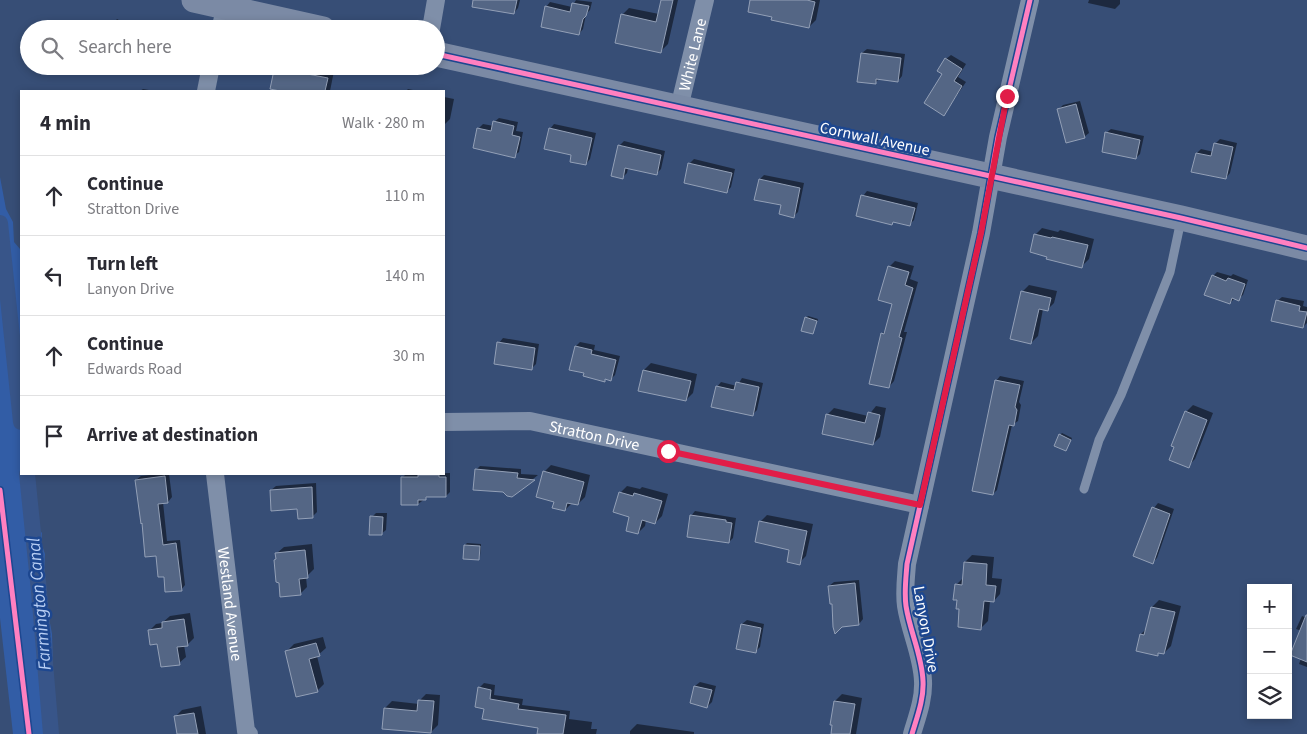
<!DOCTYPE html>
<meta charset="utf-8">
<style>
body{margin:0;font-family:"Source Sans 3",sans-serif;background:#f2f2f3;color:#2b2b33}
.controls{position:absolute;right:15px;bottom:15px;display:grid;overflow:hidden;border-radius:0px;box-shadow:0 2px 8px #0003}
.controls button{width:45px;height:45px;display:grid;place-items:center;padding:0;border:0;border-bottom:1px solid #e1e1e2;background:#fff;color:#2b2b33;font:25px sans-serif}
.stop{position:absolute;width:15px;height:15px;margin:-11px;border:4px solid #e11d48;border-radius:50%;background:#fff}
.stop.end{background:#e11d48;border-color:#fff;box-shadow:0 1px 5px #0008}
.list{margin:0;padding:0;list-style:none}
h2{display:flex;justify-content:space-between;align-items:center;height:65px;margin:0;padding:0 20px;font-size:21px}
h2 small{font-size:16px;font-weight:400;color:#7c7c81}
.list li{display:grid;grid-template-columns:32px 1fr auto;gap:15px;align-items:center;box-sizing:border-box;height:80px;padding:0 20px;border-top:1px solid #e1e1e2}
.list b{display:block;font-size:19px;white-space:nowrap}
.list p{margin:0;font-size:16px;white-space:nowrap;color:#7c7c81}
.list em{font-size:16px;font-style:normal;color:#7c7c81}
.icon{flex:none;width:28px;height:28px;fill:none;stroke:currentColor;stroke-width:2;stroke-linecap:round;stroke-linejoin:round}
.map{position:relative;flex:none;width:1307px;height:734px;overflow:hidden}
.search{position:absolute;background:#fff;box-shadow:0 2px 8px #0003;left:20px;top:20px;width:425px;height:55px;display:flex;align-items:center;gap:12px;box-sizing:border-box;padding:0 18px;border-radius:28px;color:#7c7c81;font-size:19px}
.panel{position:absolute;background:#fff;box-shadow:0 2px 8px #0003;left:20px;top:90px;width:425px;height:385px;border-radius:0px}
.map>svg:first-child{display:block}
.green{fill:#325da6}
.shadow{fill:#0007}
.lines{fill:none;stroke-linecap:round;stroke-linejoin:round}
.canal{stroke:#385589;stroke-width:16}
.building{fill:#546685;stroke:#93a0b7}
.lane{stroke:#7f8fa9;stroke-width:9}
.street{stroke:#7f8fa9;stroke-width:18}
.secondary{stroke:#7b8aa5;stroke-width:25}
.cycleway-casing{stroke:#1d4790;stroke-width:8}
.cycleway{stroke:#ff80c0;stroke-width:5}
.route{stroke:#e11d48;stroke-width:6}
.labels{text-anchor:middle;stroke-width:5;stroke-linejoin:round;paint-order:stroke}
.street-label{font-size:16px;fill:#fff;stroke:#1d4790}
.water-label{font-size:18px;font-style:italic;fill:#b9cff4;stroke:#1d4790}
</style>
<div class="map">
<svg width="1307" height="734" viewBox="0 0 1307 734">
<rect width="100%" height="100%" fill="#374e76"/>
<polygon class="green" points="0,177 6,209 13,222 14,242 20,249 21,253 21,325 19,341 21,352 21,474 34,474 35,476 36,520 38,528 42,533 42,545 45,554 44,574 47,607 52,634 53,668 50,674 50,682 55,710 55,725 57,734 13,734 0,618"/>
<g class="shadow">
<polygon points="495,0 520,0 518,8 514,13"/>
<polygon points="576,0 592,2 590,10 586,14 583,29 579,34 546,7 550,2 572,7"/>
<polygon points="663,0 678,0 668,44 661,51 622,15 629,8 659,14"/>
<polygon points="752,0 820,0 816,20 809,27 774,16"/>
<polygon points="1089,0 1120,0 1120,4 1115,9 1088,3"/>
<polygon points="117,19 135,29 109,29"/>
<polygon points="867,49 905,54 902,76 898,81 880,78 875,83 858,81 862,53"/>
<polygon points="951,55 966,64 958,77 966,82 944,114 944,74 946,59"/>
<polygon points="142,66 162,66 155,73"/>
<polygon points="279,66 308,66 334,71 330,91 287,91 271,88 275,70"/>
<polygon points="143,89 155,91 140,91"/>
<polygon points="408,89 418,91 406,91"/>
<polygon points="444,97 454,99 450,119 444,125"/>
<polygon points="1080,101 1089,133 1084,137 1058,110 1063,105"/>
<polygon points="499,118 518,122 516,131 523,132 519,152 514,156 474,147 479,128 483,124 494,126 494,122"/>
<polygon points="554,124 596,133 590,159 586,164 573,154 550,129"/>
<polygon points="1111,129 1144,136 1140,154 1136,158 1106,133"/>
<polygon points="1220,139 1237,143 1230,173 1226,178 1197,153 1201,149 1214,152 1215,144"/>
<polygon points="624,141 665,151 661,169 656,174 628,168 627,173 623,177 619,146"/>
<polygon points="694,159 735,169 731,187 727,192 689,164"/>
<polygon points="764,175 804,183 798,212 794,216 760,179"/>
<polygon points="867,191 918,203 914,220 910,224 863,196"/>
<polygon points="1042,228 1058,232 1060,230 1094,239 1089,259 1082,266 1035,235"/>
<polygon points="895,261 914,266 910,279 918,282 904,332 907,332 894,381 889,387 882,334 887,329 894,304 889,267"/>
<polygon points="1217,272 1231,276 1233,274 1248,280 1243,295 1238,299 1235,298 1230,303 1213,276"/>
<polygon points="1029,285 1057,291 1054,303 1047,310 1043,309 1038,336 1031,343 1022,292"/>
<polygon points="1282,297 1304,301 1303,306 1307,307 1307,323 1303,327 1277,301"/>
<polygon points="808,316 818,319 813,333 806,318"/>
<polygon points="503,338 539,344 536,364 532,368 499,343"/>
<polygon points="580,342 595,345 594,350 620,356 615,375 611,379 606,378 604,380 585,372 570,369 576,346"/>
<polygon points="651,363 697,374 693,393 686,400 640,390 644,370"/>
<polygon points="1000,376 1024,381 1019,402 1021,405 1018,421 1012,425 997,490 993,494 996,381"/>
<polygon points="742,378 763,383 757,410 752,415 717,387 721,382 737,386"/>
<polygon points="1193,405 1213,413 1195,459 1188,466 1186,412"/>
<polygon points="876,406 886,408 880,437 873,444 827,415 834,408 868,416"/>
<polygon points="1062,433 1072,438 1067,448 1060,435"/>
<polygon points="551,465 590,475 585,497 578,504 572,503 565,510 556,501 544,472"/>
<polygon points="480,466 521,469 521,474 538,475 512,496 476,470"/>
<polygon points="450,473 450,492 446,496 429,496 418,504 403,477 406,474"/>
<polygon points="160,474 169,474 172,497 168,502 163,502 167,541 180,540 185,585 181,590 165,575 136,480 141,476"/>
<polygon points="316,483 317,512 312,517 271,490 276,486"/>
<polygon points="627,486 640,489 642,487 668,494 662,516 655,523 646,520 645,526 638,533 620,493"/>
<polygon points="1158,503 1174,509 1157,558 1153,562 1154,508"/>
<polygon points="695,511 736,518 733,538 729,542 691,516"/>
<polygon points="376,513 387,513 386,530 381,534 372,517"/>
<polygon points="767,515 813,524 806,556 799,563 791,549 760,522"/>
<polygon points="467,543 481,544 480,557 478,559 465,545"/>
<polygon points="312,544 314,569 306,577 307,587 300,594 277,558 277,553 284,547"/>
<polygon points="972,555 994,557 992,578 1002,579 1000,594 994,601 990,601 988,621 981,628 961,608 956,585 963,578 965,562"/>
<polygon points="859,580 863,619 859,624 833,602 829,586 834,582"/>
<polygon points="1159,600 1181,606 1171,646 1164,653 1160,652 1157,655 1141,634 1147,628 1152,607"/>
<polygon points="190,613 194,638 187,645 184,645 186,657 179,663 149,631 156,624 162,623 170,616"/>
<polygon points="1302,616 1307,618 1307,633 1296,629"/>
<polygon points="747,620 764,624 760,647 755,652 742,624"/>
<polygon points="323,637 326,648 317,656 324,684 317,691 287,651 294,644"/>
<polygon points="1307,641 1307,667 1299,664"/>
<polygon points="700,682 716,686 712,702 707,707 691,702 695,686"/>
<polygon points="484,683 495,685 494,695 523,699 522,705 570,711 569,719 592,722 591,729 597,729 596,734 538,734 539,727 486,708 479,688"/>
<polygon points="426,694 440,695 438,725 431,732 385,708 392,701 419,704 420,700"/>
<polygon points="842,694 862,698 856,734 832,734 835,701"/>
<polygon points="201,706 206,734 178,734 175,717 182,710"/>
<polygon points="637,724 694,732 694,734 630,734 630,731"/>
</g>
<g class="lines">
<g class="canal">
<polyline points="0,223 21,422"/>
<polyline points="27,474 39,591 51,734"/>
</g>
</g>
<g class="building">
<polygon points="473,0 517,0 514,14 472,7"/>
<polygon points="661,0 673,0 661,53 615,43 621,14 656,22"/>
<polygon points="750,0 807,0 815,2 809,28 771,20 772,17 748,12"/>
<polygon points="572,3 589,6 586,16 583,19 579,35 541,27 545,6 570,12"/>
<polygon points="861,53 901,58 898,82 876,79 876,84 857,82"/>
<polygon points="945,58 962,69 954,81 962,86 944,116 924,103 942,74 937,71"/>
<polygon points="274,70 290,73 292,71 328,78 325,91 280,91 270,89"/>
<polygon points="1076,104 1085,138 1066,143 1057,109"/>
<polygon points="493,121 514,126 512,135 520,137 515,158 473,148 477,128 491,131"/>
<polygon points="549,128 592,138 586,165 570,162 571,155 544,149"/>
<polygon points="1105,132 1140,140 1136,159 1102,152"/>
<polygon points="1214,143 1233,147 1226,179 1191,172 1196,153 1211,156"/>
<polygon points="618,145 661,155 657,175 625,168 623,179 611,176"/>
<polygon points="688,163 732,173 727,193 684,183"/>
<polygon points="759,179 800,188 794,218 779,214 781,205 754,200"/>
<polygon points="861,195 915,208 910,226 893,222 892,225 856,216"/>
<polygon points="1034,234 1051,238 1052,237 1088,245 1082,268 1046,259 1047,257 1030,252"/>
<polygon points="888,266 909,272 905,285 913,288 899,337 902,338 889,388 869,384 881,333 884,334 892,304 878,300"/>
<polygon points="1212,275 1226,281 1228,278 1245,284 1239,301 1232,298 1230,304 1204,295"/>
<polygon points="1021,291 1051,298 1048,311 1039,309 1031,344 1010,339"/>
<polygon points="1276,300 1300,306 1299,311 1307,312 1303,328 1271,321"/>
<polygon points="805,317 817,321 813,334 801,331"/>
<polygon points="497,342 535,348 532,370 494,364"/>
<polygon points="575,346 592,350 591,354 616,360 611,381 605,379 605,382 583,376 584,373 569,370"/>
<polygon points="643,370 691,381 686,401 638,391"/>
<polygon points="995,380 1020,385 1015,407 1017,410 1014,426 1009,425 993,495 972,491"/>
<polygon points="736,382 759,387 753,416 711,407 716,386 734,390"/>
<polygon points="1185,411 1207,420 1189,468 1169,460 1174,447 1171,446"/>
<polygon points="868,412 880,415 873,445 822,434 826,414 865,423"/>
<polygon points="1059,434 1071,440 1066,451 1054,446"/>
<polygon points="475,469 518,473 517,478 535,480 512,497 507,496 503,492 473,490"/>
<polygon points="543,471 584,482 578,505 567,503 565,511 552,508 554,502 536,497"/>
<polygon points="418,475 439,475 439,477 446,477 446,497 426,497 426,500 418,500 418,505 401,505 401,477 418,477"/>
<polygon points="165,476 168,503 158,504 163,545 176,543 182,591 165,592 164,577 158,577 156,556 145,557 142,523 141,524 135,480"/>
<polygon points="312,487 313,518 298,519 297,509 271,511 270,490"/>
<polygon points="619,492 633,496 634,493 662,501 655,524 642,520 638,534 626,531 629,517 613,512"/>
<polygon points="1152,507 1170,514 1153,564 1133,556"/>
<polygon points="690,515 726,520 726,522 732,523 729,543 687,537"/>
<polygon points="370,516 383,517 382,535 369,535"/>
<polygon points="759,521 807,531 800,565 787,562 789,550 755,542"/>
<polygon points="464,545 480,546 479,560 463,559"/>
<polygon points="305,550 308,578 299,579 301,595 280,597 279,583 276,582 274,560 276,559 275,553"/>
<polygon points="964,562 987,564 986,585 996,586 994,602 984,601 981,630 958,627 959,609 956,609 957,600 953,600 955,584 962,585"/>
<polygon points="855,583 859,625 842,627 835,634 833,627 832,604 830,604 828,586"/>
<polygon points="1151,607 1175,612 1164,654 1158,653 1158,656 1136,651 1140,634 1144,635"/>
<polygon points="1306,615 1307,615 1307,662 1290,655"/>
<polygon points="184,619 188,646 177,647 180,665 161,667 157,644 150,645 148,630 162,628 162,622"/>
<polygon points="741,624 761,628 756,653 736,649"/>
<polygon points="316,643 320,656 309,659 318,692 296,697 285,651"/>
<polygon points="694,686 712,690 707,708 690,703"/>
<polygon points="478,687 491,690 490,699 519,704 518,709 566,715 563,734 537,734 538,728 482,719 484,709 475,707"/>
<polygon points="418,700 434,701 431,733 382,729 384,708 417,711"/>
<polygon points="834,701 855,704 850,734 831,734 832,725 830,725"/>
<polygon points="194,713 198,734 177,734 174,716"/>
</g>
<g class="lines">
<polyline class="lane" points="1084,489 1099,440 1121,395 1170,272 1181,220"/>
<g class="street">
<polyline points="220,29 226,7"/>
<polyline points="431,29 436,0"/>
<polyline points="206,91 211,66"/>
<path id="s1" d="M679,108L705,0"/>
<path id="s2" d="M444,422L530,421L920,505"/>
<path id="s3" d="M215,474L246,731L249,734"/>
<path d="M912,734C917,717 924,699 923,681C922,655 910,632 906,606C904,592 906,578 907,564L981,233L998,137L1030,0"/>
</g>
<g class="secondary">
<polyline points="194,0 323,29"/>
<polyline points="436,54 1181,218 1307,248"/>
</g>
<g class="cycleway-casing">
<g id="cycleway">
<polyline points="436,54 1181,218 1307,248"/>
<polyline points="0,490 29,734"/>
<path d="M912,734C917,717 924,699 923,681C922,655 910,632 906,606C904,592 906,578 907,564L981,233L998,137L1030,0"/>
</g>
</g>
<use href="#cycleway" class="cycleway"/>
</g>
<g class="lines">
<polyline class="route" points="668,451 920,505 981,233 1007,96"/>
</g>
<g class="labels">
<g class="street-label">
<text dy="6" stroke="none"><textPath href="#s1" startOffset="55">White Lane</textPath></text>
<text transform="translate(875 138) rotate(12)" y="6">Cornwall Avenue</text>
<text dy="6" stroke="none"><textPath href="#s2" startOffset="152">Stratton Drive</textPath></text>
<text dy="6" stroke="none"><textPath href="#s3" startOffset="131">Westland Avenue</textPath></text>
<text transform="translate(927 629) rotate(80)" y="6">Lanyon Drive</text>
</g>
<g class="water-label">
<text transform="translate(39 604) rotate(-95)" y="6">Farmington Canal</text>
</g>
</g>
</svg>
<div class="controls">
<button>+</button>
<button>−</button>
<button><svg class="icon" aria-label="layers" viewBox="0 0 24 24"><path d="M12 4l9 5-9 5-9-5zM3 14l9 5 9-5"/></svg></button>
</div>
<div class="stop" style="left:668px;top:451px"></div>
<div class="stop end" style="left:1007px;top:96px"></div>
<div class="search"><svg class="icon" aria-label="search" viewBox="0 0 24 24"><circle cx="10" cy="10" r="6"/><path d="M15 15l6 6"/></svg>Search here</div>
<section class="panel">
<h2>4 min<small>Walk · 280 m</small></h2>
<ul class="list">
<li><svg class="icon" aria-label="ahead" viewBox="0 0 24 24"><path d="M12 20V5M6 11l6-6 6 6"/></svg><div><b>Continue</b><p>Stratton Drive</p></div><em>110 m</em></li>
<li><svg class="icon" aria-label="left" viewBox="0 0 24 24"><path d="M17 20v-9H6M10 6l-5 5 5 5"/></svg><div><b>Turn left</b><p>Lanyon Drive</p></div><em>140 m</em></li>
<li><svg class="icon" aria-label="ahead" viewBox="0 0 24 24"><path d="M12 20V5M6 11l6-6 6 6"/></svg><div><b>Continue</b><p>Edwards Road</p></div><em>30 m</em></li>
<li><svg class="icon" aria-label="arrive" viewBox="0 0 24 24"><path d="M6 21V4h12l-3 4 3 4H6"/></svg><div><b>Arrive at destination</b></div></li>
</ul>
</section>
</div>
